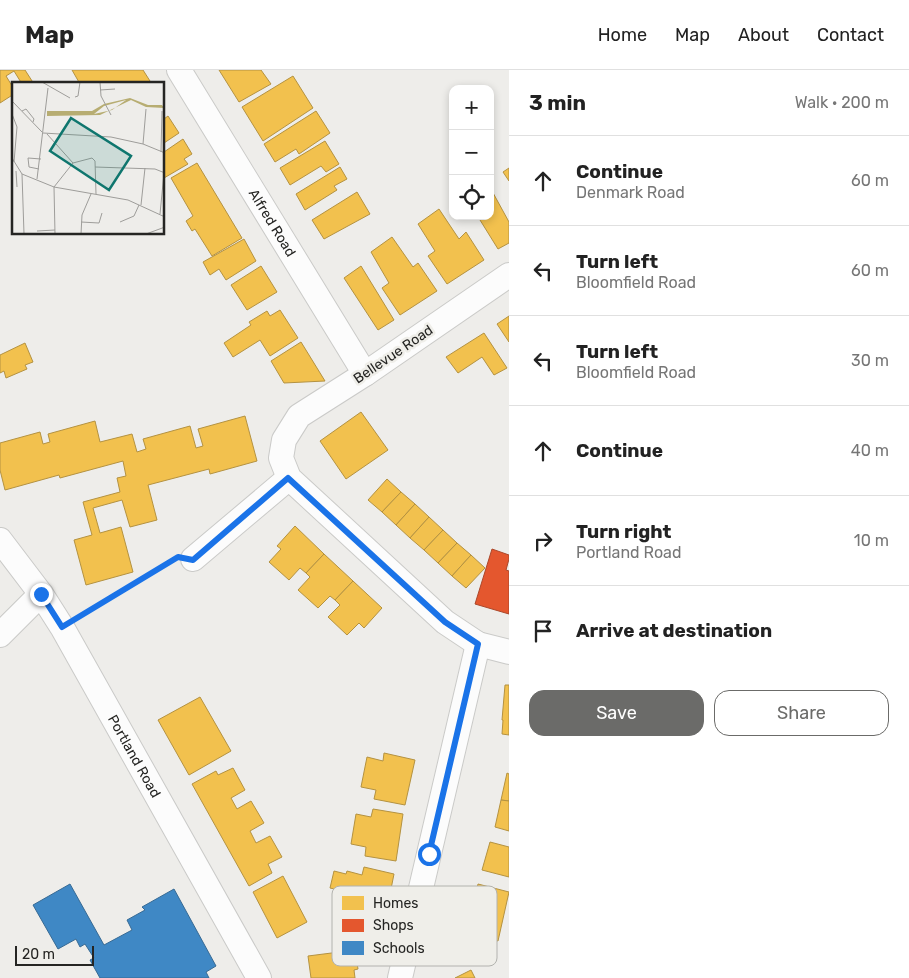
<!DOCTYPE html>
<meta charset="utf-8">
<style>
body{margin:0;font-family:Rubik,sans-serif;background:#f2f2f2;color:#222}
.controls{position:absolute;right:15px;top:15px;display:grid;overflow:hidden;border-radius:10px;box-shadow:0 2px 8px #0003}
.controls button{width:45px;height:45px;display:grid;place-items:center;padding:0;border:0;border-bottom:1px solid #e0e0e0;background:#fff;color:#222;font:25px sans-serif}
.scale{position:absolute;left:15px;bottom:12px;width:79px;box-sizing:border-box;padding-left:5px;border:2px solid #252523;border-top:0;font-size:14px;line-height:18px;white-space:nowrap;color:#252523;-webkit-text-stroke:4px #efeee9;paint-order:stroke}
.stop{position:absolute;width:15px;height:15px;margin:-11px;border:4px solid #1a73e8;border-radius:50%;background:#fff}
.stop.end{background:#1a73e8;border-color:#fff;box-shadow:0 1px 5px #0008}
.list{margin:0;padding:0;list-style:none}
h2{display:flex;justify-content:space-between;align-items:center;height:65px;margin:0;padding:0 20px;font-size:21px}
h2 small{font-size:16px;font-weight:400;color:#767676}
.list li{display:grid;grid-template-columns:32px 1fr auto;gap:15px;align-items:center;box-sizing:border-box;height:90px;padding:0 20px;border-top:1px solid #e0e0e0}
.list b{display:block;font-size:19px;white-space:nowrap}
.list p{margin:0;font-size:16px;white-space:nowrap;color:#767676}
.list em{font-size:16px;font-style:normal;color:#767676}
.actions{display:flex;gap:10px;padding:15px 20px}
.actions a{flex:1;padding:11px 0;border:1px solid #6b6b69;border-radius:15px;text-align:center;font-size:18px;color:#6b6b69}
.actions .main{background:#6b6b69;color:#fff}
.icon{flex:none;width:28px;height:28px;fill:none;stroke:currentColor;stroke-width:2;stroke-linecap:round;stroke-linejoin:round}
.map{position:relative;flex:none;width:509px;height:908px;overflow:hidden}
header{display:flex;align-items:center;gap:30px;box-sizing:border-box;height:70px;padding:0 25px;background:#fff;border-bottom:1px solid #e0e0e0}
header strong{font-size:24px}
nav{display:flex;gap:28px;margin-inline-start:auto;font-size:18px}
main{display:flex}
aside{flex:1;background:#fff}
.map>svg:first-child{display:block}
.homes{fill:#f2c14e;stroke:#b49241}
.shops{fill:#e4572e;stroke:#ab482b}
.schools{fill:#3f88c5;stroke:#376a94}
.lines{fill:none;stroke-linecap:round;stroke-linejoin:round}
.street-casing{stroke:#cacac8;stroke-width:26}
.path{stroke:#d6d6d5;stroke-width:3;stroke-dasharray:2.5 2.5;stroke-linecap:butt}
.street{stroke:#fcfcfc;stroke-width:24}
.route{stroke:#1a73e8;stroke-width:6}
.labels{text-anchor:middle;stroke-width:5;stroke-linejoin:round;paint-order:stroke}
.street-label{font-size:14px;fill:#252523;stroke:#efeee9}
.inset-road{fill:none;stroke:#9e9d9a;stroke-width:1}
.view{fill:#0f766e;fill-opacity:0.15;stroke:#0f766e;stroke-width:2.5}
.inset-edge{fill:none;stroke:#252523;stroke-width:2.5}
.key{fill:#efeee9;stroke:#b2b2ae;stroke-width:1}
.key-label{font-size:14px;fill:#252523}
</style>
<header>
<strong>Map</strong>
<nav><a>Home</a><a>Map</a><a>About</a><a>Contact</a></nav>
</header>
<main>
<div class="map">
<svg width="509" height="908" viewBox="0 0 509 908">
<rect width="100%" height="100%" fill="#eeedea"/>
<g class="homes">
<polygon points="0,0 25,0 34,14 22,14 14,1 6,6 14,19 14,24 0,33"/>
<polygon points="72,0 143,0 150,11 146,14 111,14 110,12 107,14 80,14"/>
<polygon points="219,0 261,0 271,14 239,32"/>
<polygon points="293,6 313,38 263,71 242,37"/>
<polygon points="316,41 330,63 299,84 296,79 275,92 264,74"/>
<polygon points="168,46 179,63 164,73 164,49"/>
<polygon points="183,69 192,84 184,89 188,94 164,108 164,82"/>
<polygon points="325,71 339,94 326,102 321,96 290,115 280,98"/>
<polygon points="197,93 242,168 212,186 195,159 192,161 186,151 193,146 171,108"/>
<polygon points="340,97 347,109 334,116 337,120 305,140 296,124"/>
<polygon points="509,98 509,111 503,102"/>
<polygon points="490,121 492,121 509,152 509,173 498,179 480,150 486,146 490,146"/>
<polygon points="357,122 370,144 324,169 312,150"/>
<polygon points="439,139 459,169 466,162 484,190 447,214 428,186 435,181 418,154"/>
<polygon points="392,167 413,197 418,193 437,221 400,245 382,218 389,213 371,182"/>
<polygon points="244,169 256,191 226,210 219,199 210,205 203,192"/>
<polygon points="261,196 277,222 247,240 231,215"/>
<polygon points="361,196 394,250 378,260 344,208"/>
<polygon points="280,240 298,268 270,286 260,270 233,287 224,273 251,255 249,252 267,241 270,246"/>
<polygon points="509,246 509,272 497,254"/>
<polygon points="484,263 507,298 494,305 482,287 458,303 446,287"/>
<polygon points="301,272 325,311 284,313 271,291"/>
<polygon points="25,273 33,292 25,295 27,299 6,308 4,301 0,303 0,285"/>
<polygon points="361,342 388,380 346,409 320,371"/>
<polygon points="245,346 257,391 210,404 209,399 148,415 157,450 130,457 122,430 93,438 100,463 121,457 133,502 86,515 74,470 92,465 83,432 120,422 117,408 126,406 123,391 60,408 59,405 5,420 0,400 0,373 40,362 43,374 50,372 48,364 95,351 100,372 132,364 137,382 146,379 143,369 190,356 196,378 203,376 198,359"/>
<polygon points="387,409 401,422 382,442 368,430"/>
<polygon points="401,422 415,434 396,455 382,442"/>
<polygon points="415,434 429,447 410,468 396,455"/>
<polygon points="429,447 443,460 424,480 410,468"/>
<polygon points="295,456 324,484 306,503 300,498 289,510 269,492 281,479 277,476"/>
<polygon points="443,460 457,473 438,493 424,480"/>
<polygon points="457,473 471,485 452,506 438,493"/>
<polygon points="324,484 353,511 335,530 330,526 318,538 298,520 310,507 306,503"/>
<polygon points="471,485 485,498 466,518 452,506"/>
<polygon points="353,511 382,538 364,558 359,553 347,565 328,547 340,535 335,530"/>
<polygon points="505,615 509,615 509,665 502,664 503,650 502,650"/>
<polygon points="200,627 231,681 189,705 158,650"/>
<polygon points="384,683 415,690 405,735 374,729 376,720 361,717 367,687 383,691"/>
<polygon points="233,698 245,720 231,728 237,739 251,731 264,753 250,761 256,773 270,766 282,787 268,794 272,803 249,816 192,714 216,701 218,705"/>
<polygon points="507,703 509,704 509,731 501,730"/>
<polygon points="501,730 509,731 509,761 495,757"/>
<polygon points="373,739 403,744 396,791 365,786 366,777 351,774 356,744 371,747"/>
<polygon points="490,772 509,777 509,807 482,800"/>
<polygon points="364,797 394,804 385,849 354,843 356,834 341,831 343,821 330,818 334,801 346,804 347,801 362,805"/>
<polygon points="283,806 307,852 277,868 253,822"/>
<polygon points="478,814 509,822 498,871 491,869 487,887 462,881"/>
<polygon points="355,880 358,899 354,900 355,908 311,908 308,886"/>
<polygon points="471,900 475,908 455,908"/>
</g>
<polygon class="shops" points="492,479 509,485 509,489 506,500 509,501 509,544 475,534"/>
<polygon class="schools" points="70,814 104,875 132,860 127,850 145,840 142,837 174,819 216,896 206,902 209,908 100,908 90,890 94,888 85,874 80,877 76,869 58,879 33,835"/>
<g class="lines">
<g class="street-casing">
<g id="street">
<path id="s1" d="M179,0L365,304"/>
<polyline points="509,205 365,304 299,346 284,370 281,388 289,408 445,552 478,574 509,582"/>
<path id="s2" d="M0,470L41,524L62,557L259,908"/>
<polyline points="193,489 289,408"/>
<polyline points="0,565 41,524"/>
<polyline points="400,908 478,574"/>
</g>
</g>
<polyline class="path" points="84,544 168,493"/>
<use href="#street" class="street"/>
</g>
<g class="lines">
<polyline class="route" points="41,524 62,557 178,487 193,490 288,408 445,552 478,574 429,784"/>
</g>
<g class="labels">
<g class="street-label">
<text dy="5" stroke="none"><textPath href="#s1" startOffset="179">Alfred Road</textPath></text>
<text transform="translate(393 284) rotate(-34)" y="5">Bellevue Road</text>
<text dy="5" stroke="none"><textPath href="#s2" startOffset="255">Portland Road</textPath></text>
</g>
</g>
<g transform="translate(12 12)">
<rect width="152" height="152" fill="#eeedea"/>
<path d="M118,16L136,23H150L152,26L134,25L119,18L88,33L35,34V29H80L92,22ZM114,18L100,28L82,32L92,24Z" fill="#b7ad72" fill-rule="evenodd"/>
<path class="inset-road" d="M30,0L58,16M88,0L89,14L99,33M88,8L103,7M63,15L66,14L68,0M0,19L30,50M10,29L14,27L22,37L21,40M0,32L5,45L2,80M31,51L99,55L131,62L153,71M35,52L61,81M131,62L134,27M149,70L150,29M0,76L10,92M83,85L143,87L153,91M27,87L17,85L16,76L29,77M4,89L5,105M10,92L42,105L116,118L153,135M10,92L12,152M25,97L36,6M42,105L61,81L80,76L83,79L84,112M42,105L43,152M129,123L133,86M148,132L152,91M69,140L87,141L90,131M108,140L122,134L127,123M25,149L43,148M69,152L70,133L79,112M134,152L153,145"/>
<path class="view" d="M59,36L119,74L97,108L38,69Z"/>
<rect width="152" height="152" class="inset-edge"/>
</g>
<rect x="332" y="816" width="165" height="80" rx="8" class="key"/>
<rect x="342" y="826" width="22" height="14" fill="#f2c14e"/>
<rect x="342" y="849" width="22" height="13" fill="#e4572e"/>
<rect x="342" y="871" width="22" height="14" fill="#3f88c5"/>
<g class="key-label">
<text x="373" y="838">Homes</text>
<text x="373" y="860">Shops</text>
<text x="373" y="883">Schools</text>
</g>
</svg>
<div class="controls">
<button>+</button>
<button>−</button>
<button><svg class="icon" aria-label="locate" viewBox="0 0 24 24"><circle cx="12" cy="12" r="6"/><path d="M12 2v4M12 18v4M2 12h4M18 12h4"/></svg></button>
</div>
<div class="scale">20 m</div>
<div class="stop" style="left:429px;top:784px"></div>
<div class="stop end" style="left:41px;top:524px"></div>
</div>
<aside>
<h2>3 min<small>Walk · 200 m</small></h2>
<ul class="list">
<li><svg class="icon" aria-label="ahead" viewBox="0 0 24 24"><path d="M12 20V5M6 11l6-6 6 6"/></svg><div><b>Continue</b><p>Denmark Road</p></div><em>60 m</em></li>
<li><svg class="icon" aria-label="left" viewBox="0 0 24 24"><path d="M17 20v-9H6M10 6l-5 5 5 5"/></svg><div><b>Turn left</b><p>Bloomfield Road</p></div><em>60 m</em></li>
<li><svg class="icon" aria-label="left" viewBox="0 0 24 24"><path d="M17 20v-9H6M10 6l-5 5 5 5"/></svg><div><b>Turn left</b><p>Bloomfield Road</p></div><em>30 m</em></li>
<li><svg class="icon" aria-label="ahead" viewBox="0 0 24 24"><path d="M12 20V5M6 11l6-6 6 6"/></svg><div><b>Continue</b></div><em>40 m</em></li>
<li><svg class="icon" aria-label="right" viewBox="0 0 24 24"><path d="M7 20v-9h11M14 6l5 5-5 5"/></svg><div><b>Turn right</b><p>Portland Road</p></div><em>10 m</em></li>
<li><svg class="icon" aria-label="arrive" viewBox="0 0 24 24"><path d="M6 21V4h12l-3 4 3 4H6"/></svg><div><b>Arrive at destination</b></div></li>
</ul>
<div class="actions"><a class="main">Save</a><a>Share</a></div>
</aside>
</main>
